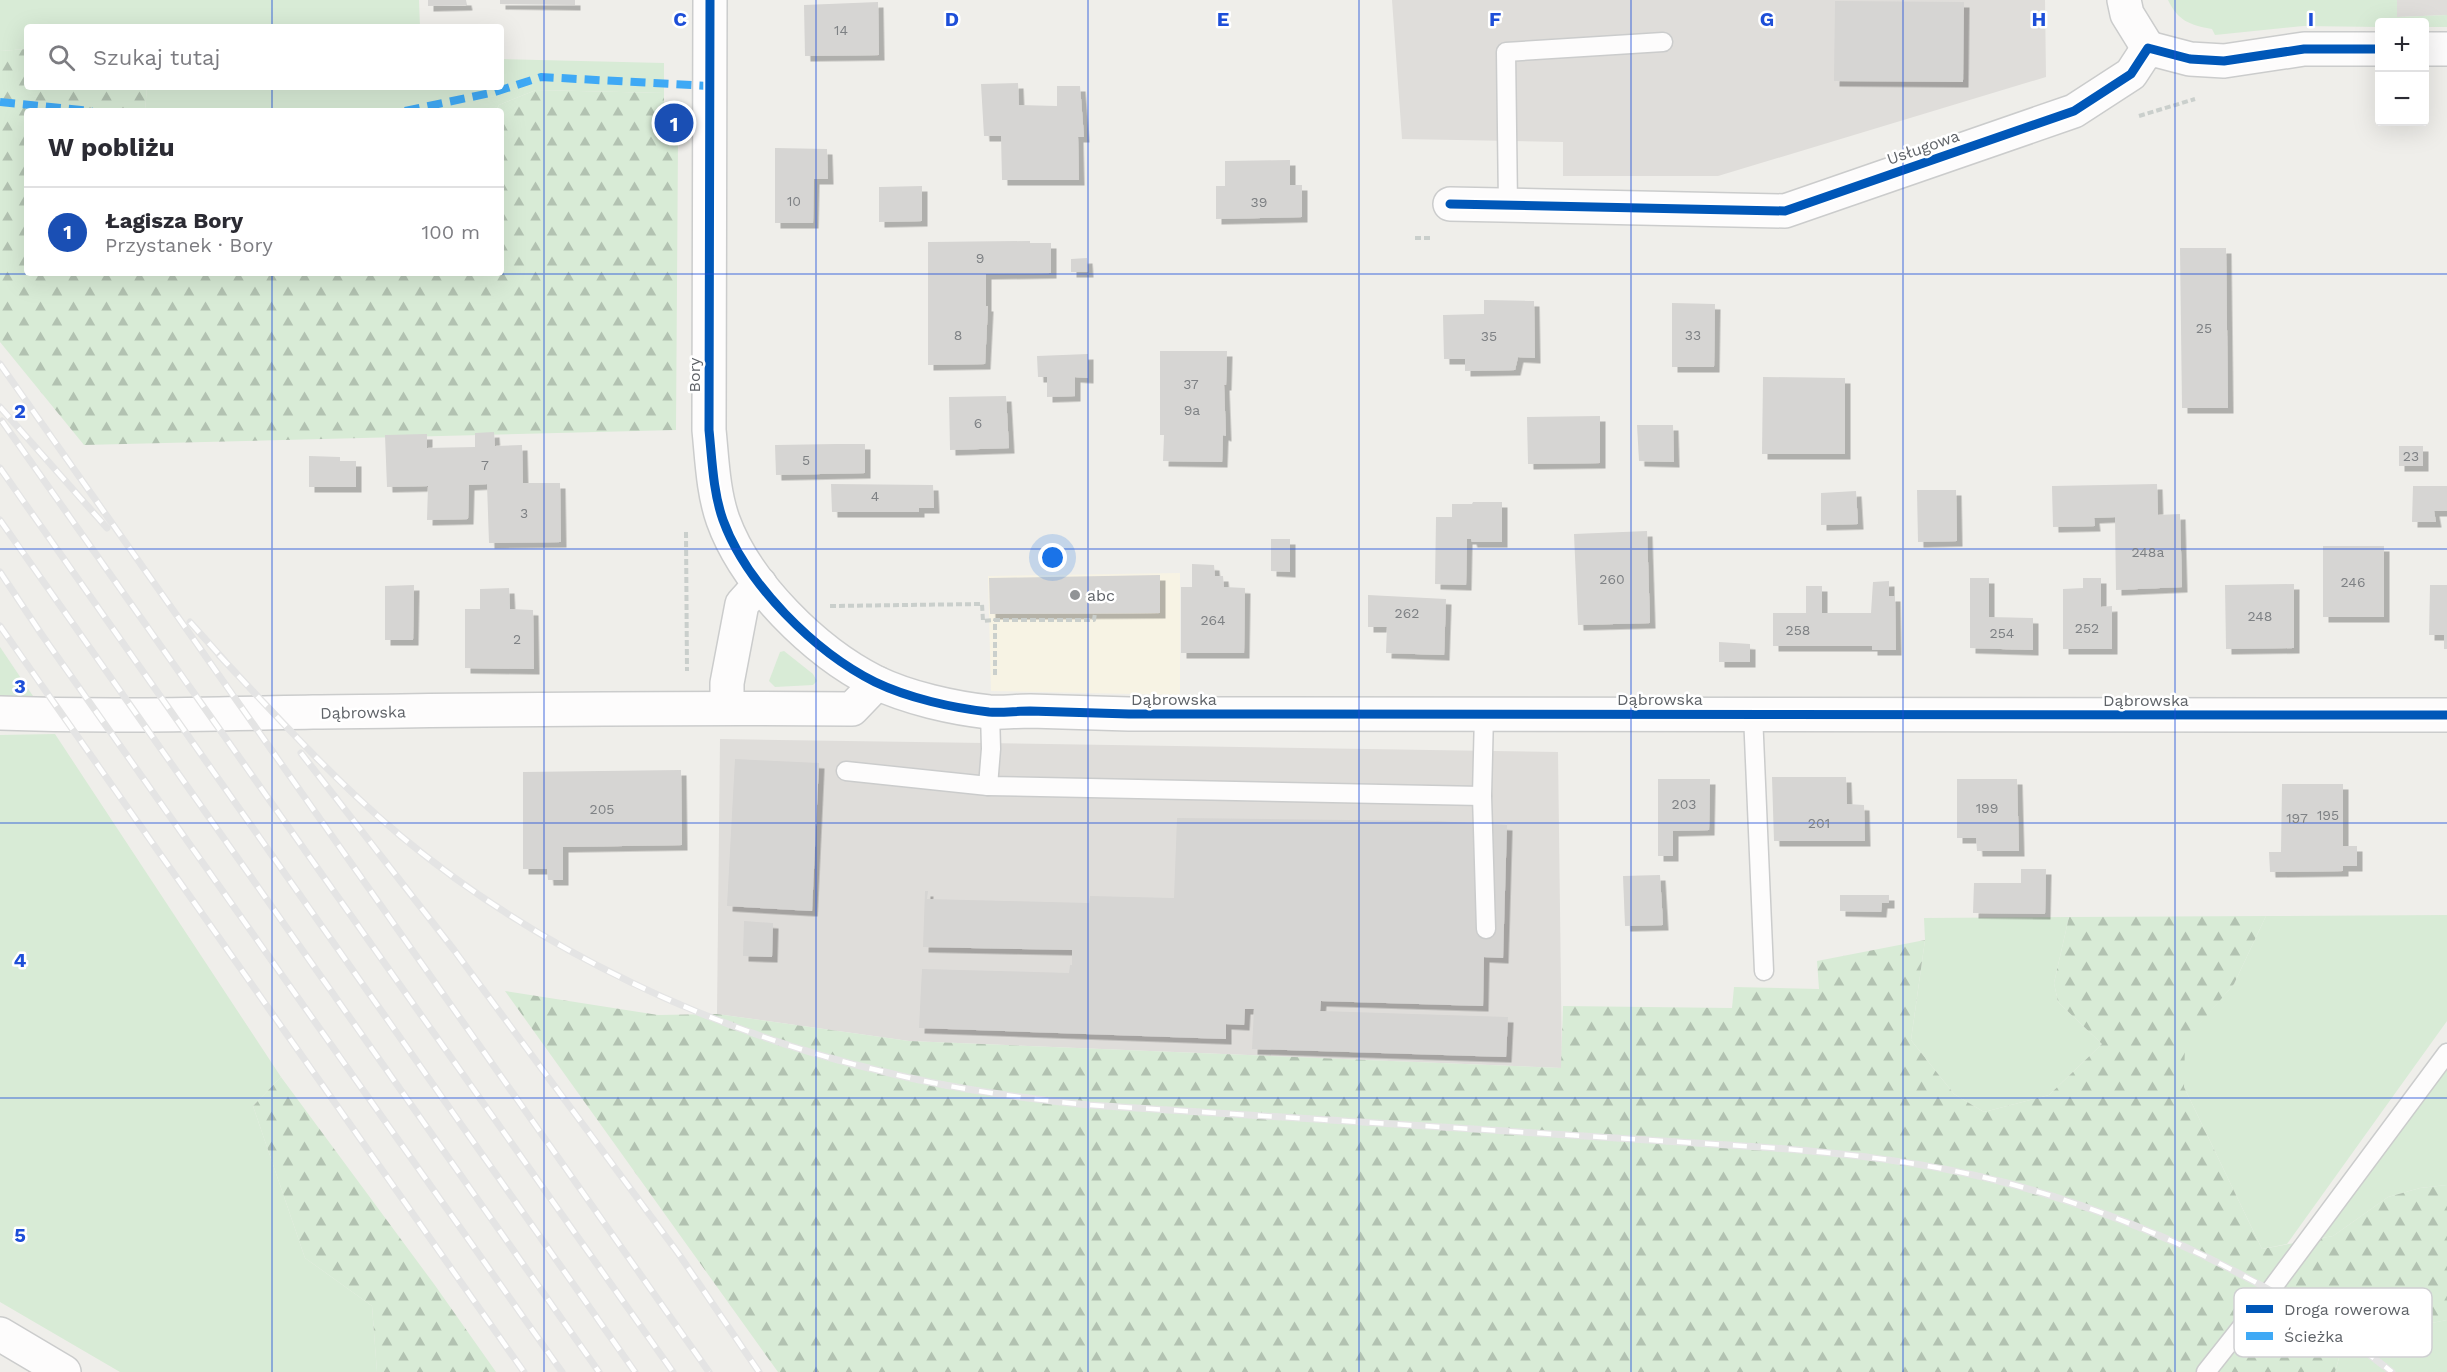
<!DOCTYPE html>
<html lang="pl">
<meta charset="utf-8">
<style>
body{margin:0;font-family:"Work Sans",sans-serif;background:#f7f7f7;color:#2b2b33}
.controls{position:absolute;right:18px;top:18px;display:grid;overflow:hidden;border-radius:6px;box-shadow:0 6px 24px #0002}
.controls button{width:54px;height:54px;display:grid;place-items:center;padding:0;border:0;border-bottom:2px solid #e1e1e2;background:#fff;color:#2b2b33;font:30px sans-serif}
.you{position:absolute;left:1053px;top:558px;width:21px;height:21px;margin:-15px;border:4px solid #fff;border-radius:50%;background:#1a73e8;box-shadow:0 0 0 9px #1a73e833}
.badge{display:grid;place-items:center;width:39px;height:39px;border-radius:50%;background:#db2777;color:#fff;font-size:20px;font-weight:700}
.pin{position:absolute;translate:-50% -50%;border:3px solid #fff;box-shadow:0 2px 6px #0006}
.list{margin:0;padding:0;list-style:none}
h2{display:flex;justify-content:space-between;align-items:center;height:78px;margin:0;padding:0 24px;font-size:26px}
h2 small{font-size:20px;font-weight:400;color:#7c7c81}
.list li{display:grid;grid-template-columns:39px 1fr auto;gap:18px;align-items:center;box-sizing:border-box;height:90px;padding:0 24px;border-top:2px solid #e1e1e2}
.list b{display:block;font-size:22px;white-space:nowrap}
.list p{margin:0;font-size:20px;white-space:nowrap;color:#7c7c81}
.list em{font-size:20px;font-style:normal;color:#7c7c81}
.icon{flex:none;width:33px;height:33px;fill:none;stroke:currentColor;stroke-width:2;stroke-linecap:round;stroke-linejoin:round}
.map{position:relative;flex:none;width:2447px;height:1372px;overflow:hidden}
.search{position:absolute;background:#fff;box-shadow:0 6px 24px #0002;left:24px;top:24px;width:480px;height:66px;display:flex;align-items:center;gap:15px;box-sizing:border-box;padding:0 21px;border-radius:6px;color:#7c7c81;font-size:22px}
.panel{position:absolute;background:#fff;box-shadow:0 6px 24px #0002;left:24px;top:108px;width:480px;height:168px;border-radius:6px}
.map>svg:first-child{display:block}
.commercial{fill:#f7f3e4}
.industrial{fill:#dfddda}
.green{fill:#d8ebd6}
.forest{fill:url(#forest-firs)}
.building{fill:#d6d5d3;filter:url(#shadow)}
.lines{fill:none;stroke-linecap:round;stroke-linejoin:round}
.service-casing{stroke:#cbcccc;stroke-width:21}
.minor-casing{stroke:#cbcccc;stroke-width:36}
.tertiary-casing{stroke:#cbcccc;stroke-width:36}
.path{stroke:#cacfcc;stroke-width:4;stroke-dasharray:6 3;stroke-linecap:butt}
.service{stroke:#fdfcfc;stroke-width:18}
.minor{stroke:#fdfcfc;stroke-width:33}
.tertiary{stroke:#fdfcfc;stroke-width:33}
.rail-casing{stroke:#e4e4e4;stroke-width:7}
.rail{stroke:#fff;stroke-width:4.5;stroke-dasharray:14;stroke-linecap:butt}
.quiet{stroke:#3fa9f5;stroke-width:8;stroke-dasharray:15 8;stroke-linecap:butt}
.cycleway-casing{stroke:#fff;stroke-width:13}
.cycleway{stroke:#0057b8;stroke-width:9}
.grid{fill:none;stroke:#1d4ed8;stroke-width:1.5;stroke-opacity:0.55}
.poi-dot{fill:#919496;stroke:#fff;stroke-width:2}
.labels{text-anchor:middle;stroke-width:5;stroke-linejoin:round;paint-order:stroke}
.number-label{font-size:14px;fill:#7e8184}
.street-label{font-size:16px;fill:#5f6368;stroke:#fff}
.poi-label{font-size:16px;fill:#5f6368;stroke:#fff;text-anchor:start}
.key{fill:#fff;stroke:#cfd0d2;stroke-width:1.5}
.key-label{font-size:16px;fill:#5f6368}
.grid-label{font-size:20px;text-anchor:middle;font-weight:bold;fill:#1d4ed8;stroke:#fff;stroke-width:5;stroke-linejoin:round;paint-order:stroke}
</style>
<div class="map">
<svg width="2447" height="1372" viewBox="0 0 2447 1372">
<defs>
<pattern id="forest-firs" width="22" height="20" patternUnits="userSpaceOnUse" patternTransform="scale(1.5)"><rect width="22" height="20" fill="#d8ebd6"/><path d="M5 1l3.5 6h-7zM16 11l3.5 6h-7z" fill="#b2c2b1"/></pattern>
<filter id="shadow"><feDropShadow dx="5.5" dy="5.5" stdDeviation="0" flood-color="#0004"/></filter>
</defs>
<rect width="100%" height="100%" fill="#efeeea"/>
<polygon class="commercial" points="1180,573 1180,695 991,691 988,576"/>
<g class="industrial">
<polygon points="1392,0 2045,0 2046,77 1718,176 1563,176 1563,142 1402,139"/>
<polygon points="2397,0 2447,0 2447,15 2397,17"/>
<polygon points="720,739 1558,752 1562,1068 909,1041 717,1014"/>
</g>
<g class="green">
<polygon points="0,0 419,0 420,27 27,27 27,49 0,51"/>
<path d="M2168,0H2397V17L2447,15V27H2425L2424,22H2380L2379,27L2303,26L2215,35L2212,29C2190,25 2178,21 2168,0Z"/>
<polygon points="501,59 664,63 664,93 536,90 499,105 496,111 145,111 147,87 501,87"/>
<polygon points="0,647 33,696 0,696"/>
<polygon points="784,651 813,674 817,681 813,685 775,687 769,681 780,652"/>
<polygon points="55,734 281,1077 253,1106 305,1258 372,1306 377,1372 120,1372 0,1302 0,735"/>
<polygon points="2447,915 2447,1021 2287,1244 2262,1249 2184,1087 2184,1041 2234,984 2266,916"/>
<polygon points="2069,917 2054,983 2058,1002 2102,1044 2049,1095 1984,1112 1954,1094 1911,1040 1925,940 1924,918"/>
<polygon points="2447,1068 2447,1185 2420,1188 2388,1197 2333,1236 2322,1238"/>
<polygon points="2447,1320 2447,1372 2335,1372 2344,1340"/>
</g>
<g class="forest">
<polygon points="27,49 27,87 147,87 145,111 27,111 27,273 501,273 501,111 496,111 499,105 536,90 664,93 664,139 678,141 676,430 84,445 0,342 0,51"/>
<polygon points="2266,916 2234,984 2185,1041 2184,1087 2262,1249 2333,1236 2388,1197 2420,1188 2447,1185 2447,1320 2344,1340 2335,1372 778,1372 505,991 658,1015 717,1014 909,1041 1561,1068 1563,1006 1732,1008 1734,987 1819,989 1817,961 1925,940 1911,1040 1954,1094 1984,1112 2049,1095 2102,1044 2058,1002 2054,983 2069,917"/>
<polygon points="281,1077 434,1284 496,1372 377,1372 372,1306 305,1258 253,1106"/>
</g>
<g class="building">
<polygon points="428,0 466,0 467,5 428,6"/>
<polygon points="500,0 575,0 575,5 500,4"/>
<polygon points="1835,1 1964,2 1963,82 1834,81"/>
<polygon points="878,2 879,55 805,56 804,5"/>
<polygon points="1018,83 1019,105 1057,106 1057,86 1080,86 1084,137 1078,137 1079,180 1002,180 1001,136 984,136 981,84"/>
<polygon points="775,148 827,149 828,179 814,179 813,223 775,223"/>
<polygon points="1290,160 1290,185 1302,185 1302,217 1216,219 1216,186 1225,186 1225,161"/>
<polygon points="922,186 922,221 879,222 879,187"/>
<polygon points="1030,241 1030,243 1051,243 1051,273 986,274 986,306 988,306 985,364 928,365 928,242"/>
<polygon points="2180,248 2226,248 2228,408 2182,408"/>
<polygon points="1087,258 1088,272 1071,272 1071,259"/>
<polygon points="1484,300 1534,301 1535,358 1518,357 1515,370 1465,371 1465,359 1444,359 1443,315 1484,314"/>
<polygon points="1672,303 1715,304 1714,367 1672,367"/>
<polygon points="1160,351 1227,351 1226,385 1224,385 1226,436 1223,435 1222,462 1163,461 1164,435 1160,435"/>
<polygon points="1088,354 1088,378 1075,377 1075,396 1047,397 1047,377 1038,377 1037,356"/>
<polygon points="1763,377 1845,378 1845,454 1762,454"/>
<polygon points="1006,396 1009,448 950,450 949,397"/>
<polygon points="1600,416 1600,463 1528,464 1527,417"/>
<polygon points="1637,425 1673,425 1674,462 1639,461"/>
<polygon points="494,432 495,446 522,445 523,483 560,483 561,542 489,543 487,484 469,485 468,519 427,520 428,486 387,487 385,435 427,434 427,448 475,447 475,433"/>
<polygon points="837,444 865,444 865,473 776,475 775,445"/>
<rect x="2399" y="446" width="24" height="20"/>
<polygon points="309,456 340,457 340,461 356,461 356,487 309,487"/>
<polygon points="831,484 933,485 934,508 919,508 919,512 832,512"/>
<polygon points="2157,484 2158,515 2180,514 2182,587 2116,590 2115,517 2094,518 2095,526 2053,527 2052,486"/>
<polygon points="2413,486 2447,486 2447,511 2434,511 2436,522 2412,522"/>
<polygon points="1917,490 1956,490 1957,541 1918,542"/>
<polygon points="1856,491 1858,524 1821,525 1821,493"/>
<polygon points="1473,502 1502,502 1502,542 1472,542 1471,539 1467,539 1466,585 1435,584 1436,517 1452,517 1452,504 1472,504"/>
<polygon points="1647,531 1650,623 1578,625 1574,534"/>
<polygon points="1271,539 1290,539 1290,572 1271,571"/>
<rect x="2323" y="546" width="61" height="71"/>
<polygon points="1192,564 1214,565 1215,576 1223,576 1224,587 1245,588 1244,653 1181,653 1181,587 1192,587"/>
<polygon points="1160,575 1160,613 990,614 989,578"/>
<polygon points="1970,578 1989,578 1989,617 2033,618 2033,650 1970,648"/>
<polygon points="2083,578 2101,578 2101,607 2112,606 2112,649 2063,649 2063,589 2083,588"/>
<polygon points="1889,581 1889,596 1895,596 1896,650 1872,650 1872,646 1773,646 1773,613 1806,613 1806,586 1822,586 1822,613 1871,613 1873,582"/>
<polygon points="2294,584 2294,648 2226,649 2225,585"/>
<polygon points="414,585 413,640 385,640 385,586"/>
<polygon points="2430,585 2447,585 2447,649 2444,649 2444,635 2429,635"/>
<polygon points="509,588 510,609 533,610 534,669 465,668 465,609 480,609 480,589"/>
<polygon points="1368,595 1446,599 1444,655 1386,653 1387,627 1368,627"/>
<polygon points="1719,642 1750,644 1750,662 1719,662"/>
<polygon points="735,759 819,763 812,911 727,906"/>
<polygon points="681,770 682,845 563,847 563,880 548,880 547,869 523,869 523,772"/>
<polygon points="1772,777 1846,777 1847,804 1864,805 1865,841 1774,841"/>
<polygon points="1658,779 1710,779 1709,830 1673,831 1673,856 1658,856"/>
<polygon points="1957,779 2017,779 2019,851 1977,851 1976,838 1957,838"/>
<polygon points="2282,784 2343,784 2343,846 2357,846 2357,866 2343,866 2343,871 2270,872 2269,852 2281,852"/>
<polygon points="1177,818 1437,821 1507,825 1503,958 1484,957 1483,1006 1321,1001 1320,1011 1508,1017 1506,1057 1252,1049 1254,1009 1245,1009 1244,1025 1226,1024 1226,1039 919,1028 922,969 1069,973 1070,965 1072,965 1072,950 923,947 925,891 928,891 927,899 1089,903 1090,896 1174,898"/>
<polygon points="2021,869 2046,869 2045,914 1973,913 1974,883 2021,883"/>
<polygon points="1660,875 1663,925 1625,926 1623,876"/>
<polygon points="1840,895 1889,895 1889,903 1882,903 1881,912 1840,911"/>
<polygon points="744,921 773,923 772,957 743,956"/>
</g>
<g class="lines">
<g class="service-casing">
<g id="service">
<polyline points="1508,205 1506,52 1663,42"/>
<polyline points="990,712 991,749 988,786 1482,796"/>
<polyline points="1484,714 1482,796 1486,929"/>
<polyline points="1753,714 1764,971"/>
<polyline points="846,771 988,786"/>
<polyline points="2206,1372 2270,1291 2447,1053"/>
</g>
</g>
<g class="minor-casing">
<g id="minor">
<polyline points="2124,0 2127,14 2148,48"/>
<polyline points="2424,49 2447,49"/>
<polyline points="1450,204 1785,211 2074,111 2131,74 2148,48 2190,59 2224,61 2304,49 2380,49"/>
<polyline points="727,707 727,683 742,604 760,584"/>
<path d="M0,713C104,717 208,714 313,712C492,710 672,707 852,709L877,683"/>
<polyline points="0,1334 64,1372"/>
</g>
</g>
<g class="tertiary-casing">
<path id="tertiary" d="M710,0L709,430C712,459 713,492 723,520C746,584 815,652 875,682C908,698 953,708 989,712C1002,713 1016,711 1030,711C1063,712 1096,713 1129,714L2447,715"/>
</g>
<g class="path">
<polyline points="2139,116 2195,99"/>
<polyline points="1415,238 1432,238"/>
<polyline points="686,532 687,671"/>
<polyline points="830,606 982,604 983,621 995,620"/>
<polyline points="995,675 995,620 1094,620 1095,613"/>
</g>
<use href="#service" class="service"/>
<use href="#minor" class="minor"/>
<use href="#tertiary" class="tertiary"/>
<g class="rail-casing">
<g id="rail">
<polyline points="0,364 709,1372"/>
<polyline points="0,407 107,528"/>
<polyline points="2,421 673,1372"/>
<polyline points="0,468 635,1372"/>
<polyline points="0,520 599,1372"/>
<polyline points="0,572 42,635 562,1372"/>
<polyline points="190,622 224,660"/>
<polyline points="0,626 524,1372"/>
<path d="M219,655C278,718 336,782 402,837C538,950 713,1032 885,1072C952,1089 1020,1098 1089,1105L1760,1147C1843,1153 1927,1162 2007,1183C2145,1220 2280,1284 2392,1372"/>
<polyline points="301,753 454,950 678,1253 759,1372"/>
</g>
</g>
<use href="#rail" class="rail"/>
<g class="quiet">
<polyline points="0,102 92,111"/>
<polyline points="405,111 495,92 541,77 709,86"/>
</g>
<g class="cycleway-casing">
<g id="cycleway">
<path d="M710,0L709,430C712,459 713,492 723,520C746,584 815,652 875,682C908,698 953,708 989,712C1002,713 1016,711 1030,711C1063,712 1096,713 1129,714L2447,715"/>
<polyline points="1450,204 1785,211 2074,111 2131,74 2148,48 2190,59 2224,61 2304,49 2380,49"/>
</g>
</g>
<use href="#cycleway" class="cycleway"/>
</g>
<path class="grid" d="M272,0V27M544,0V1372M816,0V1372M1088,0V1372M1359,0V1372M1631,0V1372M1903,0V1372M2175,0V1372M272,87V111M272,273V1372M0,274H2447M0,549H2447M0,823H2447M0,1098H2447"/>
<circle class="poi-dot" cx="1075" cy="595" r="6"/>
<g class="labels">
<g class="number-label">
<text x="841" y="35">14</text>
<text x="794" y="206">10</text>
<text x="1259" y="207">39</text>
<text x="980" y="263">9</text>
<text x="2204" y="333">25</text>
<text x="958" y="340">8</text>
<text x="1693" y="340">33</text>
<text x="1489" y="341">35</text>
<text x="1191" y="389">37</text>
<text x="1192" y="415">9a</text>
<text x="978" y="428">6</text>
<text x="2411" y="461">23</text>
<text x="806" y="465">5</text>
<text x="485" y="470">7</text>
<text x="875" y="501">4</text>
<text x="524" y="518">3</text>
<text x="2148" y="557">248a</text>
<text x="1612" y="584">260</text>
<text x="2353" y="587">246</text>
<text x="1407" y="618">262</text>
<text x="2260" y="621">248</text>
<text x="1213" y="625">264</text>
<text x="2087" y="633">252</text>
<text x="1798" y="635">258</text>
<text x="2002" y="638">254</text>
<text x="517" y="644">2</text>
<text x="1684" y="809">203</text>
<text x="1987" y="813">199</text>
<text x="602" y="814">205</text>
<text x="2328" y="820">195</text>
<text x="2297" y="823">197</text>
<text x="1819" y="828">201</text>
</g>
<g class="street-label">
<text transform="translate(1923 147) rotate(-19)" y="6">Usługowa</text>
<text transform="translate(694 375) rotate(-90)" y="6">Bory</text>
<text x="1174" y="705">Dąbrowska</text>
<text x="1660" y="705">Dąbrowska</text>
<text x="2146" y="706">Dąbrowska</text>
<text transform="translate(363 712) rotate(-1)" y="6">Dąbrowska</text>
</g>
<g class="poi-label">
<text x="1087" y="601">abc</text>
</g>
</g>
<rect x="2234" y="1288" width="198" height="69" rx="9" class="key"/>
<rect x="2246" y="1305" width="27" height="8" fill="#0057b8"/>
<rect x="2246" y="1332" width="27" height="8" fill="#3fa9f5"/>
<g class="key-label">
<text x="2284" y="1315">Droga rowerowa</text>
<text x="2284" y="1342">Ścieżka</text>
</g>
<g class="grid-label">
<text x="680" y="26">C</text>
<text x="952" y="26">D</text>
<text x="1223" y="26">E</text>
<text x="1495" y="26">F</text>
<text x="1767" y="26">G</text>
<text x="2039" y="26">H</text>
<text x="2311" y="26">I</text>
<text x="20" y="418">2</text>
<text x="20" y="693">3</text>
<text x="20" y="967">4</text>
<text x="20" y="1242">5</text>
</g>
</svg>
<div class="controls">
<button>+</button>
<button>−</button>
</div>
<div class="you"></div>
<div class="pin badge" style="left:674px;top:123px;background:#1a4fb4">1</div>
<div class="search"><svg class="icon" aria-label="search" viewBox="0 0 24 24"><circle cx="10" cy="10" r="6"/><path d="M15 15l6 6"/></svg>Szukaj tutaj</div>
<section class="panel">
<h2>W pobliżu<small></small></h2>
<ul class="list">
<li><span class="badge" style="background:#1a4fb4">1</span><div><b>Łagisza Bory</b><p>Przystanek · Bory</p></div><em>100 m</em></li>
</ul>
</section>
</div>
